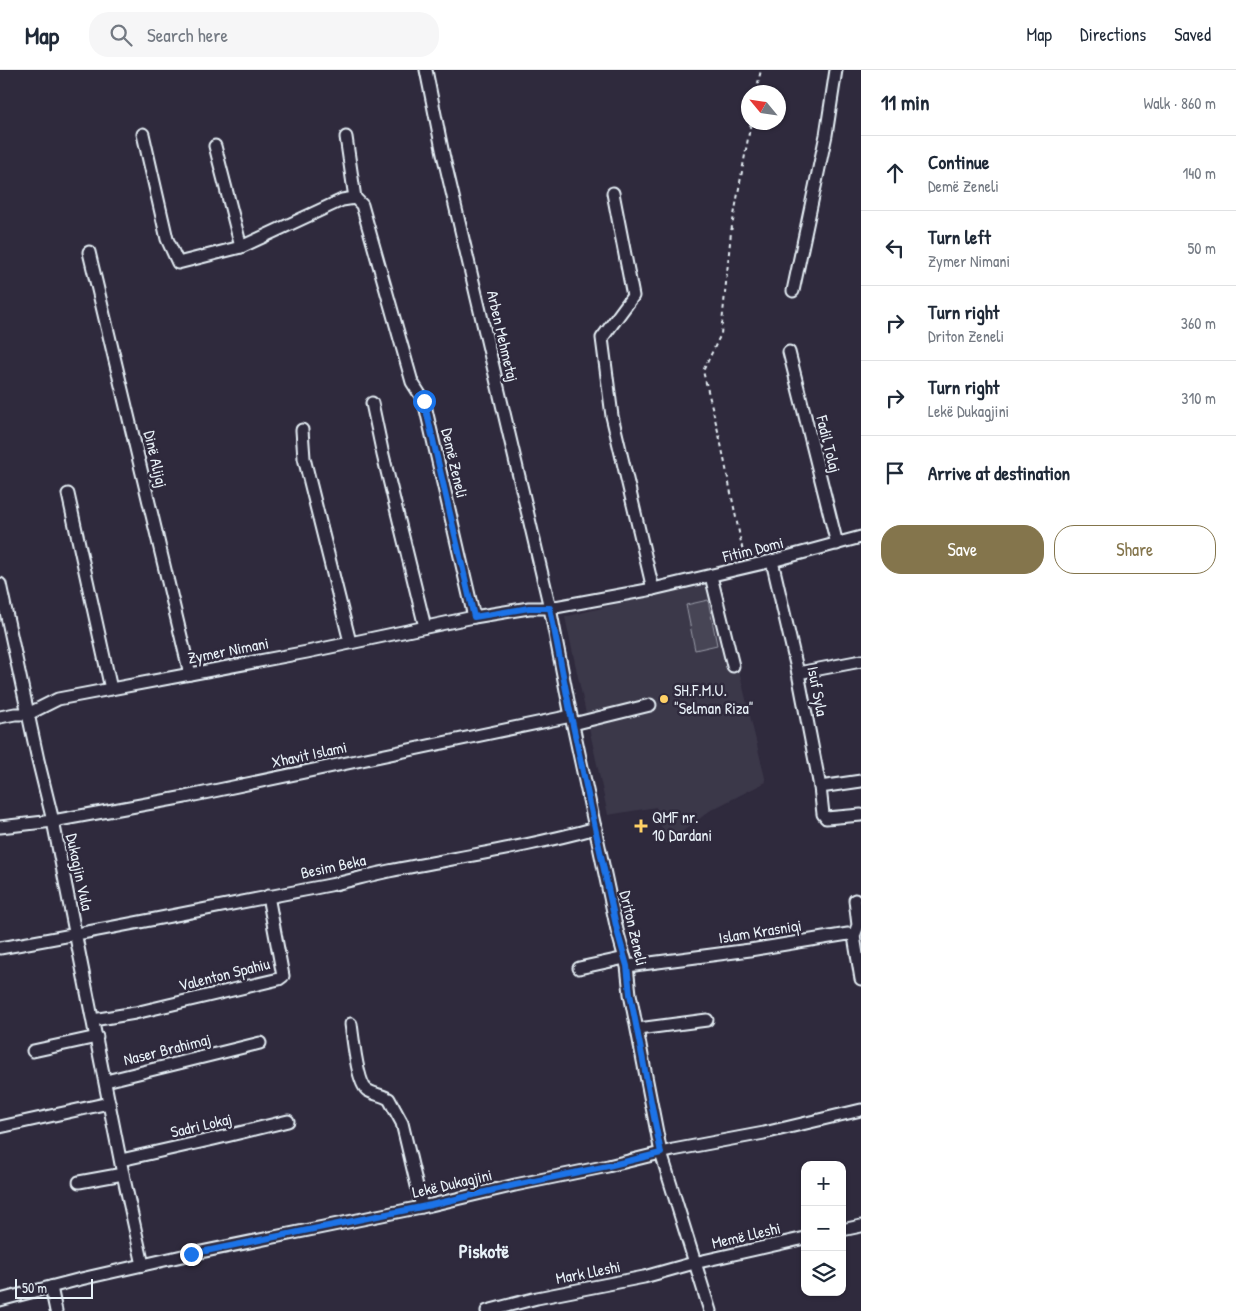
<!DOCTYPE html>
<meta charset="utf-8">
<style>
body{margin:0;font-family:"Patrick Hand",sans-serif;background:#f6f6f7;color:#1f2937}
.controls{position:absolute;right:15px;bottom:15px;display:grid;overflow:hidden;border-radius:10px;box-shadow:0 1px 4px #0004}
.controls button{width:45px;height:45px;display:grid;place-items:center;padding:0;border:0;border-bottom:1px solid #e0e1e3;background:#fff;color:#1f2937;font:25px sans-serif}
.compass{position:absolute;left:741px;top:15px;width:45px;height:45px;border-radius:50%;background:#fff;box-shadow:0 1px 4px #0004;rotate:299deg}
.scale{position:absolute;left:15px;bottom:12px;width:78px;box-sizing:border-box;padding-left:5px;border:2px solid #e8f1f8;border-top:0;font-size:14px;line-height:18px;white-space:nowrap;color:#e8f1f8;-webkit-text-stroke:4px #2f2a3d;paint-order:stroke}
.stop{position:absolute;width:15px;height:15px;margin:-11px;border:4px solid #1a73e8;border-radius:50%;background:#fff}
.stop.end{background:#1a73e8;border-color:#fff;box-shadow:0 1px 5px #0008}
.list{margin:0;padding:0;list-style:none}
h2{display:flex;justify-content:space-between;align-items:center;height:65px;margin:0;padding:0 20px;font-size:21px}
h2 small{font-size:16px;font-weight:400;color:#747a83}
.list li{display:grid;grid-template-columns:32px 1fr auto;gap:15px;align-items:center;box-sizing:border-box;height:75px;padding:0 20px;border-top:1px solid #e0e1e3}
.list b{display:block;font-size:19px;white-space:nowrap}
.list p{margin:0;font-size:16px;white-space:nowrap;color:#747a83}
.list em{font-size:16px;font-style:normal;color:#747a83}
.actions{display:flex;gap:10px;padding:15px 20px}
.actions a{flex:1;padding:11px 0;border:1px solid #84754c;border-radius:20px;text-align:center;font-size:18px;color:#84754c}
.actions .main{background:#84754c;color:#fff}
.icon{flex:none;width:28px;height:28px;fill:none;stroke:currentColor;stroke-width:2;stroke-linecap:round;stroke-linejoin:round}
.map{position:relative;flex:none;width:861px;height:1241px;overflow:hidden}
header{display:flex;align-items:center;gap:30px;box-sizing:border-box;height:70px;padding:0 25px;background:#fff;border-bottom:1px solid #e0e1e3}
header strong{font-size:24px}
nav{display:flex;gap:28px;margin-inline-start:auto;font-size:18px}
.search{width:350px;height:45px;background:#f6f6f7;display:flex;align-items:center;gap:12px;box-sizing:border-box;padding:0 18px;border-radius:20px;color:#747a83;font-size:19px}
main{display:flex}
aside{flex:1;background:#fff}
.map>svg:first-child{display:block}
.built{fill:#3b3749}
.green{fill:#464455;stroke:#979aa6}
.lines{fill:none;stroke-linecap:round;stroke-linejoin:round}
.minor-casing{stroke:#e8f1f8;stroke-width:15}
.path{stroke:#e8f1f8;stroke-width:2;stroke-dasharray:4 4;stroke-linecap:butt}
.minor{stroke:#2f2a3d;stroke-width:11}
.route{stroke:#1a73e8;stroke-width:6}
.poi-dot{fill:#ffd166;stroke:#2f2a3d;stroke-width:2}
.labels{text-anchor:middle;stroke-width:5;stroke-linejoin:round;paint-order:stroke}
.street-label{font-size:16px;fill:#e8f1f8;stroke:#2f2a3d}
.poi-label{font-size:16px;fill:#e8f1f8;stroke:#2f2a3d;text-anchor:start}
.quarter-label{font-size:19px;font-weight:bold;fill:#e8f1f8;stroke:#2f2a3d}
</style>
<header>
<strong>Map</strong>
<div class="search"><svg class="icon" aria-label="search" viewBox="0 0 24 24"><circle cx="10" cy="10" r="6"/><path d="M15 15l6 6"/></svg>Search here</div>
<nav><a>Map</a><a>Directions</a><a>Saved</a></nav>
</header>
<main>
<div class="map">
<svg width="861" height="1241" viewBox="0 0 861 1241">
<rect width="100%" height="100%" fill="#2f2a3d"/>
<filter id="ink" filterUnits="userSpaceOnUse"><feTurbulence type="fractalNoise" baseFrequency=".02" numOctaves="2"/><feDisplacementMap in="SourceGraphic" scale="10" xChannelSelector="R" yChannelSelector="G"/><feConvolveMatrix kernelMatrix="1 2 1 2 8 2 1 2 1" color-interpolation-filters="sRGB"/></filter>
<g filter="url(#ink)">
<polygon class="built" points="717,509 766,712 711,740 666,774 656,737 608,745 565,547"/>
<polygon class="green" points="708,530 717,575 695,580 686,535"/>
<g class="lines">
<g class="minor-casing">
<g id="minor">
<polyline points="426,0 443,84 550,538 571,646 617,860 627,896 630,924 661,1083 710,1241"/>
<polyline points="143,64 167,169 178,193 241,177"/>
<polyline points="346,67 355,128"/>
<polyline points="215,76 241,177 342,130 355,128 362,135 412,312 424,331 474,547"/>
<polyline points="613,123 633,226 602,268 612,346 653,519"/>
<polyline points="89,182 190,604"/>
<polyline points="793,221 826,65 836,0"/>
<polyline points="789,282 837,474"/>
<polyline points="372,333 383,385 425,557"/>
<polyline points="302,360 304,388 350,572"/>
<polyline points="68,424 111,619"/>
<polyline points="772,491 798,603 820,717 861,711"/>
<polyline points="711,506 733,596"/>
<polyline points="0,514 38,690 53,751 123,1104 143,1195"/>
<polyline points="798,603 861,591"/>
<polyline points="0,647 15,644 28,644 58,629 307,582 474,547 529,538 550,538 653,519 772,491 861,467"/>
<polyline points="573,654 650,635"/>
<polyline points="820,717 823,744 826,748 861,745"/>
<polyline points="0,757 53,751 185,727 571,646"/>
<polyline points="854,866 858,855 855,830"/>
<path d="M0,878C110,859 220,836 330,815C350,811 369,805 389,801C458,787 528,777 596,758"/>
<polyline points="627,896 750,880 848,864 854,866 861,909"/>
<polyline points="579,898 625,888"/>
<polyline points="93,950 135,943 279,909 283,906 268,826"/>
<path d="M351,954C353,967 357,1012 367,1020C373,1024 382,1025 389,1029L402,1053L422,1137"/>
<polyline points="638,959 707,950"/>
<polyline points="33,981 97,967"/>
<polyline points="106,1011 260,973"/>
<polyline points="0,1057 109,1033"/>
<polyline points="121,1090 214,1069 288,1051"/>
<polyline points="79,1112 123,1104"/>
<polyline points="842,1160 861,1156"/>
<polyline points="51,1217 56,1241"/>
<polyline points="0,1230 81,1209 191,1184 431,1135 515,1115 608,1096 673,1080 764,1063 861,1040"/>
<polyline points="487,1241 537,1228 644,1207 694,1193 805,1168"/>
</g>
</g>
<g class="path">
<polyline points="756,22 761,0"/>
<polyline points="744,487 720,369 703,301 721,264 731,162 751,52"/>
</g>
<use href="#minor" class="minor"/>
</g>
</g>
<g class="lines" filter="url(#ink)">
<polyline class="route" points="191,1184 431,1135 515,1115 608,1096 661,1083 630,924 627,896 617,860 571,646 550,538 529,538 474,547 424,331"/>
</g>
<g class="poi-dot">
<circle cx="664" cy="629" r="5"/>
<path d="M638.5 748.5h5v5h5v5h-5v5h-5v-5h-5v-5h5z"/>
</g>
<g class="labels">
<g class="street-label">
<text transform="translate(503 266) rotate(77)" y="6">Arben Mehmetaj</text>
<text transform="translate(829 374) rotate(76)" y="6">Fadil Tolaj</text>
<text transform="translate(156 389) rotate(77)" y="6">Dinë Alijaj</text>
<text transform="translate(455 393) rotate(77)" y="6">Demë Zeneli</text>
<text transform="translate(753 479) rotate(-14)" y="6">Fitim Domi</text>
<text transform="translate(228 580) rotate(-11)" y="6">Zymer Nimani</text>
<text transform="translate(818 621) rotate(79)" y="6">Isuf Syla</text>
<text transform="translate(309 684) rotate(-12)" y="6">Xhavit Islami</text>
<text transform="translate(333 796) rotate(-12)" y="6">Besim Beka</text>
<text transform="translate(80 802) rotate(78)" y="6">Dukagjin Vula</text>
<text transform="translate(634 858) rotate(77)" y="6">Driton Zeneli</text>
<text transform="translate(760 861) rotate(-9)" y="6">Islam Krasniqi</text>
<text transform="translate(224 904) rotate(-14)" y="6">Valenton Spahiu</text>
<text transform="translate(167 979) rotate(-14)" y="6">Naser Brahimaj</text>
<text transform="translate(201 1055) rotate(-13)" y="6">Sadri Lokaj</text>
<text transform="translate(452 1113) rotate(-13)" y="6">Lekë Dukagjini</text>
<text transform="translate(746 1165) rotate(-13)" y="6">Memë Lleshi</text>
<text transform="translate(588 1202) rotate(-11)" y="6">Mark Lleshi</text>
</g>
<g class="poi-label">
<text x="674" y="626">SH.F.M.U.<tspan x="674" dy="18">"Selman Riza"</tspan></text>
<text x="652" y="753">QMF nr.<tspan x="652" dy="18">10 Dardani</tspan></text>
</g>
<g class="quarter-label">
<text x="484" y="1188">Piskotë</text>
</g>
</g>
</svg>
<div class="controls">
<button>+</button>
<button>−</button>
<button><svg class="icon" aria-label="layers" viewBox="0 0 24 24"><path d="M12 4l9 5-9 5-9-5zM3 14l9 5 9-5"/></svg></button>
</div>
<svg class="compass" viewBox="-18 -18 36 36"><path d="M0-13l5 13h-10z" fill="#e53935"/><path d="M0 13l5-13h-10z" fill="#747a83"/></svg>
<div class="scale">50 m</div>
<div class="stop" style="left:424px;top:331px"></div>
<div class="stop end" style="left:191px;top:1184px"></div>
</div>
<aside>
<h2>11 min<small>Walk · 860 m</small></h2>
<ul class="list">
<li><svg class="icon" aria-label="ahead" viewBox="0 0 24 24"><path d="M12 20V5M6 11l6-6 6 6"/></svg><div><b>Continue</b><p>Demë Zeneli</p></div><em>140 m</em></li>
<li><svg class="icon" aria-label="left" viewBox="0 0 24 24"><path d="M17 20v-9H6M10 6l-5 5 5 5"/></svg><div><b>Turn left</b><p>Zymer Nimani</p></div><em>50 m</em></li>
<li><svg class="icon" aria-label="right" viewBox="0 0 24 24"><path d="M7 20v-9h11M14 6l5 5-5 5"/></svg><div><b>Turn right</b><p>Driton Zeneli</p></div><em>360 m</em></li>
<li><svg class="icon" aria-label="right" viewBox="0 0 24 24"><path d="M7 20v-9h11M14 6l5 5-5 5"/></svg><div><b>Turn right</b><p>Lekë Dukagjini</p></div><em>310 m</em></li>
<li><svg class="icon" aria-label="arrive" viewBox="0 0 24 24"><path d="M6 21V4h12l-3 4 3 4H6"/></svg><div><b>Arrive at destination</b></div></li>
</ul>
<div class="actions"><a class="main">Save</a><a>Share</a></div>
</aside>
</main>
